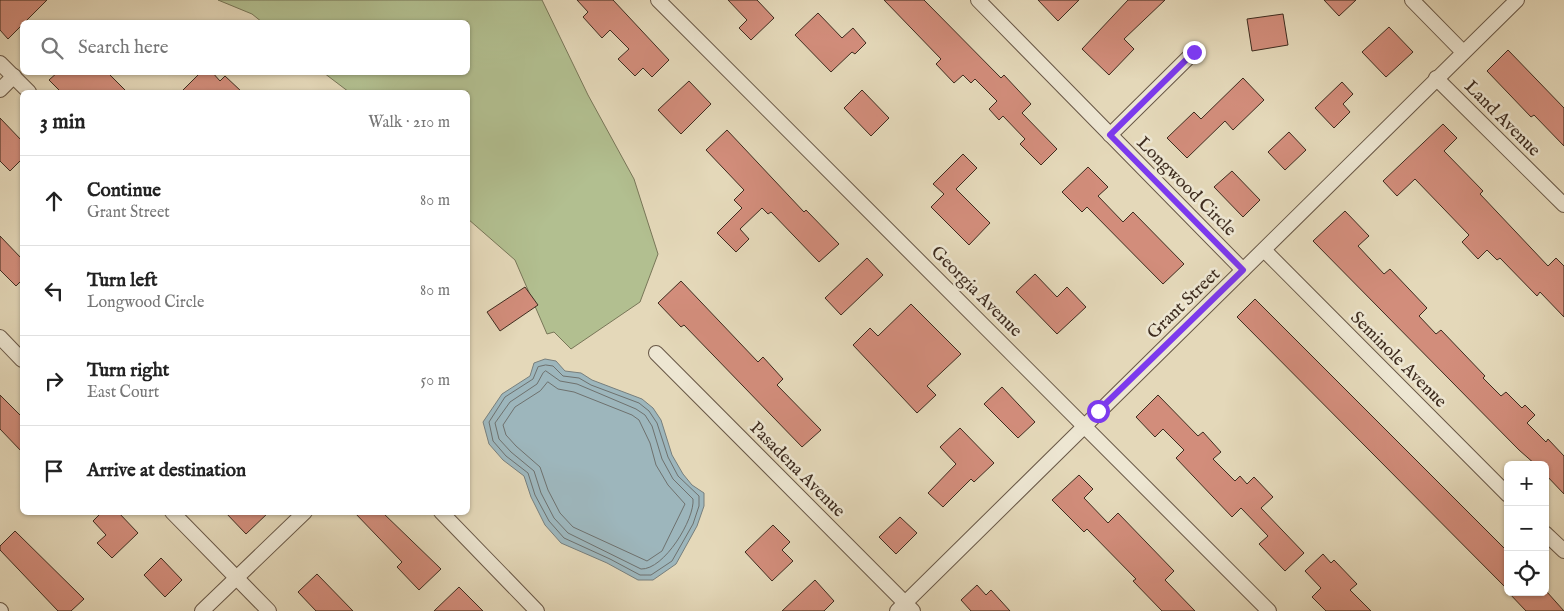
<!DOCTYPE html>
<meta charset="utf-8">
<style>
body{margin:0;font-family:"IM FELL English",serif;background:#f6f6f6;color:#222}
.controls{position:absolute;right:15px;bottom:15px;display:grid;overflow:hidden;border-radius:8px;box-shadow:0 1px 4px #0004}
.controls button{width:45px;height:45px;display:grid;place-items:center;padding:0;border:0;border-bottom:1px solid #e0e0e0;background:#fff;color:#222;font:25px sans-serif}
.stop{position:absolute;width:15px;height:15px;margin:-11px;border:4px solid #7c3aed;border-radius:50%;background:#fff}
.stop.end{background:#7c3aed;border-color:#fff;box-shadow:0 1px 5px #0008}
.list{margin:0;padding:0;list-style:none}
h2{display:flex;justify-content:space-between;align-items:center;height:65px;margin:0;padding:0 20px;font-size:21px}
h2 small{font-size:16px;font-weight:400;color:#767676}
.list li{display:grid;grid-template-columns:32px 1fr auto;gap:15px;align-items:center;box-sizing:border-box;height:90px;padding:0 20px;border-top:1px solid #e0e0e0}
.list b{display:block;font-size:19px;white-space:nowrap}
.list p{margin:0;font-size:16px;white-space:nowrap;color:#767676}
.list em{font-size:16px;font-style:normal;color:#767676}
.icon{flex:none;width:28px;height:28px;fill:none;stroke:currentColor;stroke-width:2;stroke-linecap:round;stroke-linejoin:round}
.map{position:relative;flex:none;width:1564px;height:611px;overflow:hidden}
.search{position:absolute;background:#fff;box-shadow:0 1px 4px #0004;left:20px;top:20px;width:450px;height:55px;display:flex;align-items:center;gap:12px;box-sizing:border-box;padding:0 18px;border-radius:8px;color:#767676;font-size:19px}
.panel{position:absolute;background:#fff;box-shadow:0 1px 4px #0004;left:20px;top:90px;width:450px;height:425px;border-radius:8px}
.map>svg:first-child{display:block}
.green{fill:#b2bf90;stroke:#787658}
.water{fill:#9db6bc;stroke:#777f7d}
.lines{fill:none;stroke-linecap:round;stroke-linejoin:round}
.shore{stroke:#6e716e;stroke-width:1}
.building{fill:#d28d7b;stroke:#3e2c1f}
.street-casing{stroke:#685746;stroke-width:16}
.street{stroke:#ede6d2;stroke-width:14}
.route{stroke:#7c3aed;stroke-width:6}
.labels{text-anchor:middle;stroke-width:5;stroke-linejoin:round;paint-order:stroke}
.street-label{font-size:18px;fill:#3e2c1f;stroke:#ede6d2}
</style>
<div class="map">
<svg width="1564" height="611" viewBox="0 0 1564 611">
<rect width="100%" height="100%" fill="#e4d8b9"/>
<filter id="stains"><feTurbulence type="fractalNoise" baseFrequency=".004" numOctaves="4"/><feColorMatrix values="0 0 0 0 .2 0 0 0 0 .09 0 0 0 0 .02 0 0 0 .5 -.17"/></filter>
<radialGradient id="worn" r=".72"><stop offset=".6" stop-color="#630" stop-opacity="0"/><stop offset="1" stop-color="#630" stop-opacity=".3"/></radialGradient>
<polygon class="green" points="218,0 542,0 588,95 634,179 658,254 640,302 571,349 554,332 547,334 515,260 468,219 468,92 349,92 324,73 468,72 468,22 262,22 252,14"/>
<polygon class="water" points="545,359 556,361 565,371 581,373 592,380 642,399 653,408 661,420 672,455 683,474 692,485 704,493 704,506 697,526 676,564 653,580 638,580 607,563 561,543 545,525 531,497 524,476 503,460 489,444 483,422 502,394 530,376 534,363"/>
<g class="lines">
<g class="shore">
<polygon points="546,365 553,366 563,376 579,378 591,385 639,403 649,411 657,423 668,457 678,476 699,496 699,506 693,524 672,561 651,575 640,575 610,559 564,538 549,521 535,495 528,473 506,456 493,441 489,422 505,397 533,379 538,367"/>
<path d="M546,371L560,381L577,384L636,409L645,415L652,426L662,459L673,479L693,499C695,519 664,570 641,569L568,533L554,518L541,493L534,471L511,452L499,439L495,423L510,402L537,384L543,373Z"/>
<polygon points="548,382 558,389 574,392 632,415 639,420 650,443 656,465 668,485 685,504 662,551 647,561 573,527 560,513 548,490 540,467 516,446 506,435 503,425 515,407 540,391"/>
</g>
</g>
<g class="building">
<polygon points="0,0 47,0 8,39 0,30"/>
<polygon points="577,0 613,0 669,60 652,77 643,68 635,76 618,59 629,49 610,30 602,38 583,17 588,12"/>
<polygon points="728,0 757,0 774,18 751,40 739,28 747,20"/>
<polygon points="884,0 924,0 1001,78 1004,75 1031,104 1022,113 1057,149 1041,165 1020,144 1025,139 1003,116 999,120 989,109 997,101 975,79 971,83 963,75 954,83 936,64 941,59"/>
<polygon points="1038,0 1079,0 1058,21"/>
<polygon points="1128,0 1165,0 1124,39 1134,49 1109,75 1082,49"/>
<polygon points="1324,0 1356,0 1339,16"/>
<polygon points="818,13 842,38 853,28 866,43 855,54 852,52 831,72 795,35"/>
<polygon points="1283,14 1288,45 1252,51 1247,19"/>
<polygon points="1389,27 1413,52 1386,77 1362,52"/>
<polygon points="1508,50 1564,108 1564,146 1534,115 1531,117 1487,71"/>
<polygon points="58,72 107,72 127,92 61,92 49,80"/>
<polygon points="201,72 212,72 220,81 225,76 242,92 181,92"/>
<polygon points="1243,78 1264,100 1233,130 1225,121 1187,158 1167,138 1194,112 1201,119"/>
<polygon points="689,81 711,104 681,134 658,110"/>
<polygon points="1342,82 1353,94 1343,104 1350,112 1334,128 1315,108"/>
<polygon points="862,90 889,118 871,136 844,108"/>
<polygon points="0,118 22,141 22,159 10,171 0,161"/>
<polygon points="1443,124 1457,138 1444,151 1483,191 1480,194 1548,266 1556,258 1564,266 1564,317 1540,292 1537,296 1500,258 1497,260 1487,250 1478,259 1462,242 1469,235 1415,179 1397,196 1383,181"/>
<polygon points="727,130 804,212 806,210 839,244 819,262 771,212 768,214 762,208 740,229 749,239 736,252 717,233 742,208 734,200 744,190 706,150"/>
<polygon points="1289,132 1306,150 1285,170 1268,152"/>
<polygon points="963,154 977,168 956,189 990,223 969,245 931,207 944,194 933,184"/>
<polygon points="1088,167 1108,187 1098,196 1123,222 1133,212 1184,264 1163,284 1087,207 1082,212 1062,192"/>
<polygon points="1232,171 1260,200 1243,217 1214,187"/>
<polygon points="1345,211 1369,236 1358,246 1384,274 1390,269 1427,308 1419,316 1436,334 1441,330 1485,376 1483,378 1501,396 1506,392 1522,408 1525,405 1535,415 1527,423 1546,442 1548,439 1564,456 1564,494 1545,474 1545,465 1536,465 1519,450 1313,241"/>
<polygon points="0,236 22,259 22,280 16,286 0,270"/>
<polygon points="867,258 883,275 841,315 825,298"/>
<polygon points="1035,274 1057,297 1067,287 1086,307 1057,334 1016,292"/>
<polygon points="681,281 758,362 763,357 783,379 777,385 821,430 802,447 684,325 681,327 658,303"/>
<polygon points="525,287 538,305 500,331 487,312"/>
<polygon points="1255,299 1508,552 1508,590 1237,317"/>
<polygon points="911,304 961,354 927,386 936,395 917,413 853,345 870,328 878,336"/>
<polygon points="1002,387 1035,422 1018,438 984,404"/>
<polygon points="0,395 22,417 22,452 0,429"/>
<polygon points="1158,395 1198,436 1203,432 1221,452 1213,459 1235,481 1240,476 1247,484 1254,477 1273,497 1261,508 1304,553 1285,571 1259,544 1268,536 1241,508 1232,517 1176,458 1184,450 1163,429 1155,437 1136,417"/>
<polygon points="960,428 994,463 974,482 971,479 943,507 928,493 956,464 940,447"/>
<polygon points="1079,475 1093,489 1084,498 1108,523 1118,513 1174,571 1165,580 1195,611 1162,611 1133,581 1136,579 1087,529 1084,532 1052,500"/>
<polygon points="102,512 118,512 138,533 112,558 97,543 106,535 93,521"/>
<polygon points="225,512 269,512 246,534"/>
<polygon points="354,512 382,512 441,569 419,590 397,567 402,562"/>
<polygon points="900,517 917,533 896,554 879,537"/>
<polygon points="773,525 790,542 782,550 793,561 772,581 745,552"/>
<polygon points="15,531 84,599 71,611 58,611 0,550 0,546"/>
<polygon points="1323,554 1331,563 1334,560 1357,584 1350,590 1371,611 1326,611 1312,597 1321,588 1305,571"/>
<polygon points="161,558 182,580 165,597 144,575"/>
<polygon points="317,574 353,611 316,611 298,592"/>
<polygon points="815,580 834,601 824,611 782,611"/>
<polygon points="977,585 986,595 991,590 1010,611 971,611 961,600"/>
<polygon points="459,587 483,611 434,611"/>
<polygon points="1508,592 1547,592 1564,611 1526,611"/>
</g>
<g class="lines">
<g class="street-casing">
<g id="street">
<polyline points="658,0 1269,611"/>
<polyline points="978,0 1243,270"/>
<polyline points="1412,0 1463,52"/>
<polyline points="0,63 29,92"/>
<polyline points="1436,78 1564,205"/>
<polyline points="0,90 14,76"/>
<polyline points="1110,135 1194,52"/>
<polyline points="1264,250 1508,495"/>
<polyline points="0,337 22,360"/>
<polyline points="656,353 913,611"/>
<polyline points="172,512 269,611"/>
<polyline points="441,512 537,611"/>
<polyline points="1545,533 1564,551"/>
<polyline points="0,610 1,611"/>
<polyline points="202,611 305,512"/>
<polyline points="897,611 1517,0"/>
</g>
</g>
<use href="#street" class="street"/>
</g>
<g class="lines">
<polyline class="route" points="1098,411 1243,270 1110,135 1194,52"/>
</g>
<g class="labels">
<g class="street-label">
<text transform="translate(1503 118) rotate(45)" y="6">Land Avenue</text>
<text transform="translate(1187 186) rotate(45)" y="6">Longwood Circle</text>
<text transform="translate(977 291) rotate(45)" y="6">Georgia Avenue</text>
<text transform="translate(1183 303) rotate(-44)" y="6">Grant Street</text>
<text transform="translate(1399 359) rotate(45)" y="6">Seminole Avenue</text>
<text transform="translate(798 469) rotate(45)" y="6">Pasadena Avenue</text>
</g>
</g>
<rect width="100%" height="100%" filter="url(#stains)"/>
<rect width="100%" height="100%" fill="url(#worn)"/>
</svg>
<div class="controls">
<button>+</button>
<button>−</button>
<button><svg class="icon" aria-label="locate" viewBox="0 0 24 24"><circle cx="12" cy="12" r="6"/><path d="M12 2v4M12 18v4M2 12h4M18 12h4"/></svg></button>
</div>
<div class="stop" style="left:1098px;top:411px"></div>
<div class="stop end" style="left:1194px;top:52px"></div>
<div class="search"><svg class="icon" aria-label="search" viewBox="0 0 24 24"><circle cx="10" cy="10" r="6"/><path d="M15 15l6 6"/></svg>Search here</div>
<section class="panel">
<h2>3 min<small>Walk · 210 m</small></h2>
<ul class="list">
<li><svg class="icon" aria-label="ahead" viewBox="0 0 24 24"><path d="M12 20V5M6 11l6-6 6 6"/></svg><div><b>Continue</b><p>Grant Street</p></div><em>80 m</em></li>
<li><svg class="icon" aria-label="left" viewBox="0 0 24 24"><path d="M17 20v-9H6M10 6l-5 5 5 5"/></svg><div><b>Turn left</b><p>Longwood Circle</p></div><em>80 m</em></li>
<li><svg class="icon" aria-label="right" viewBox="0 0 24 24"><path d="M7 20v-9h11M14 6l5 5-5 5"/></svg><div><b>Turn right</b><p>East Court</p></div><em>50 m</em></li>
<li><svg class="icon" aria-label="arrive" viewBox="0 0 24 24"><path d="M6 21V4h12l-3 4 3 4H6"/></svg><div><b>Arrive at destination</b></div></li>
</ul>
</section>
</div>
